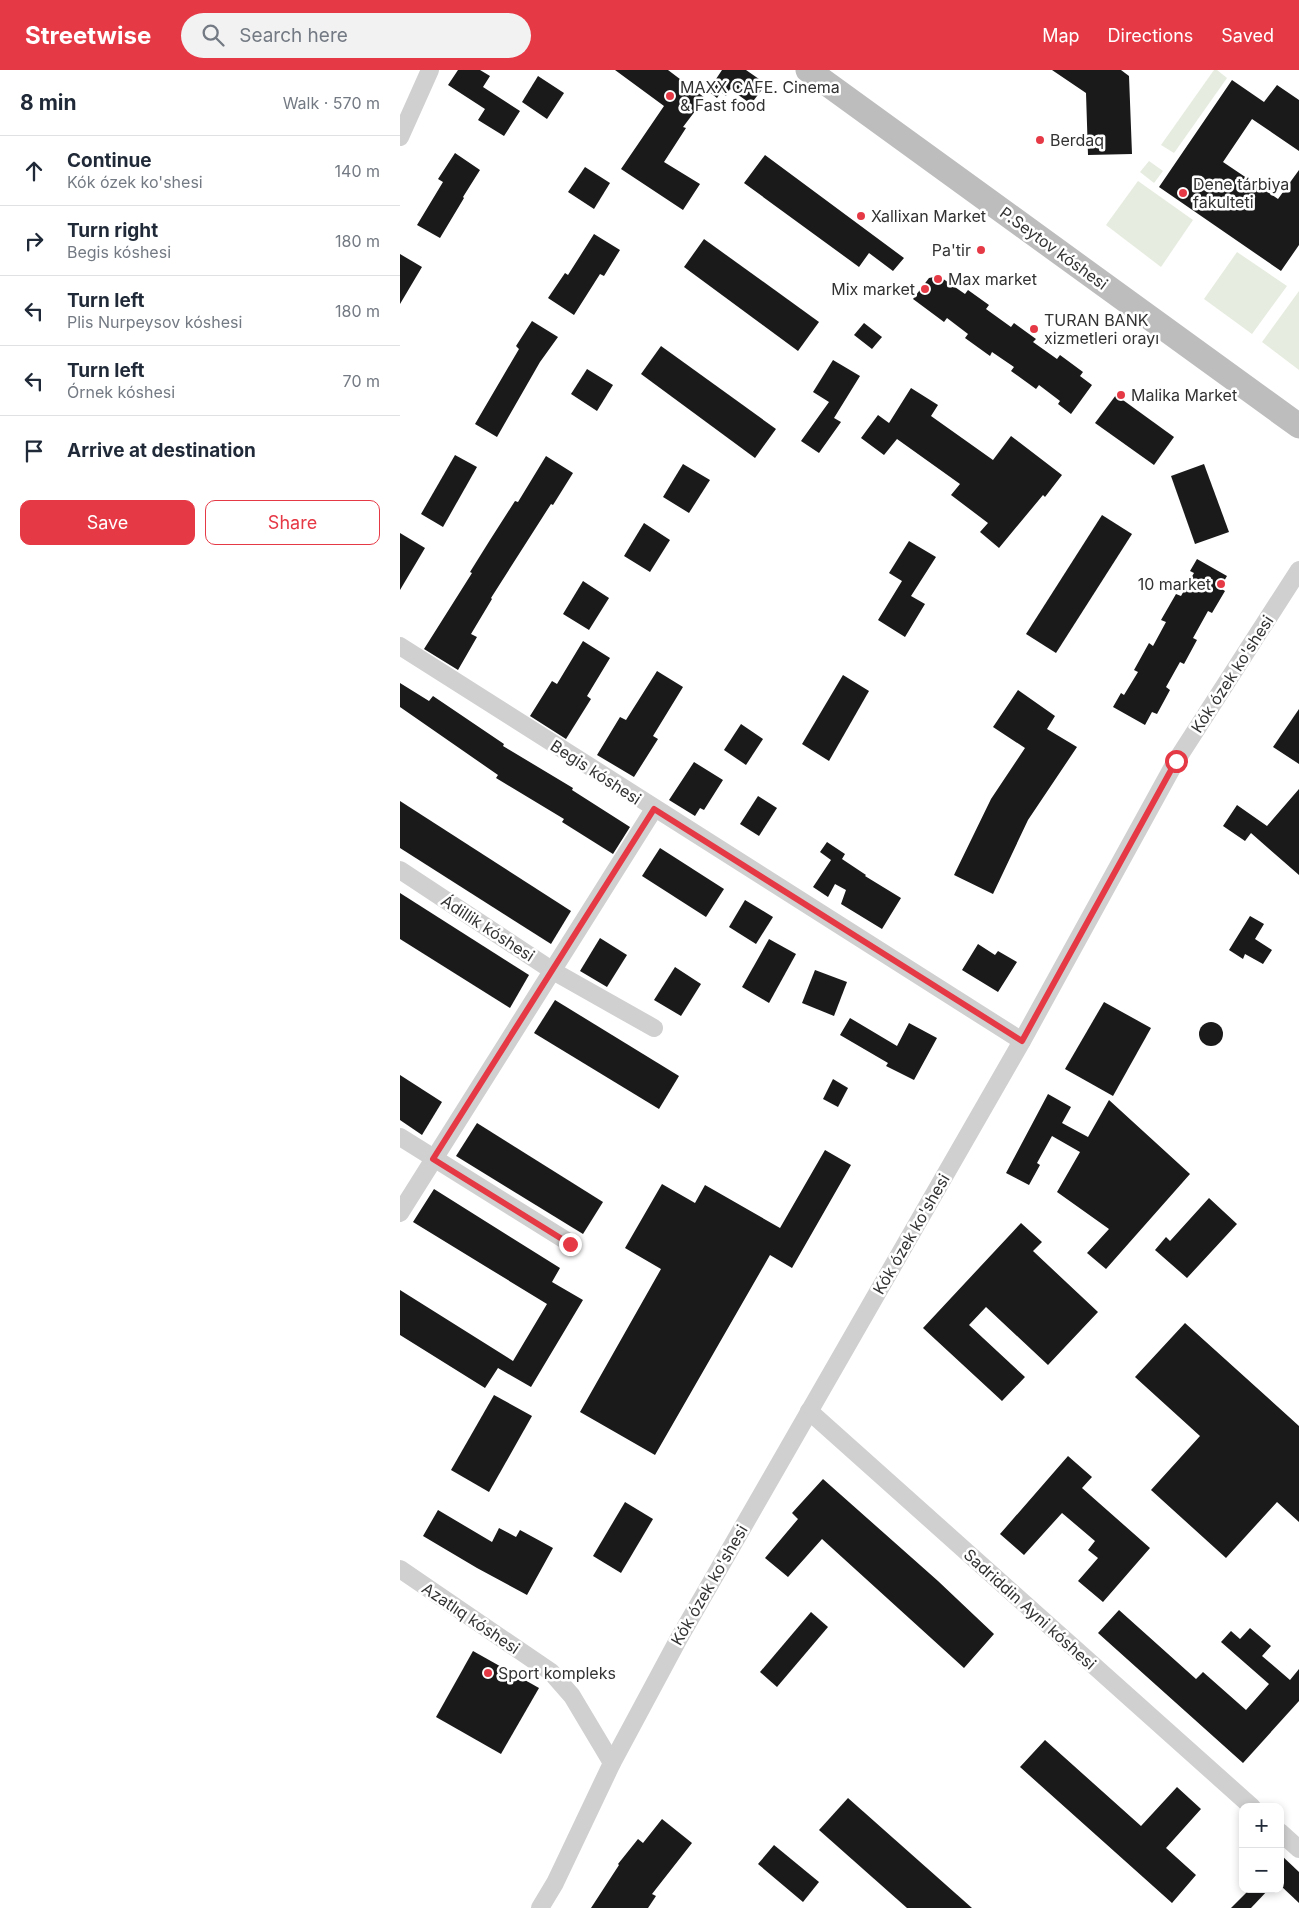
<!DOCTYPE html>
<meta charset="utf-8">
<style>
body{margin:0;font-family:Inter,sans-serif;background:#f2f2f3;color:#1f2937}
.controls{position:absolute;right:15px;bottom:15px;display:grid;overflow:hidden;border-radius:10px;box-shadow:0 2px 8px #0003}
.controls button{width:45px;height:45px;display:grid;place-items:center;padding:0;border:0;border-bottom:1px solid #e0e1e3;background:#fff;color:#1f2937;font:25px sans-serif}
.stop{position:absolute;width:15px;height:15px;margin:-11px;border:4px solid #e63946;border-radius:50%;background:#fff}
.stop.end{background:#e63946;border-color:#fff;box-shadow:0 1px 5px #0008}
.list{margin:0;padding:0;list-style:none}
h2{display:flex;justify-content:space-between;align-items:center;height:65px;margin:0;padding:0 20px;font-size:21px}
h2 small{font-size:16px;font-weight:400;color:#747a83}
.list li{display:grid;grid-template-columns:32px 1fr auto;gap:15px;align-items:center;box-sizing:border-box;height:70px;padding:0 20px;border-top:1px solid #e0e1e3}
.list b{display:block;font-size:19px;white-space:nowrap}
.list p{margin:0;font-size:16px;white-space:nowrap;color:#747a83}
.list em{font-size:16px;font-style:normal;color:#747a83}
.actions{display:flex;gap:10px;padding:15px 20px}
.actions a{flex:1;padding:11px 0;border:1px solid #e63946;border-radius:10px;text-align:center;font-size:18px;color:#e63946}
.actions .main{background:#e63946;color:#fff}
.icon{flex:none;width:28px;height:28px;fill:none;stroke:currentColor;stroke-width:2;stroke-linecap:round;stroke-linejoin:round}
.map{position:relative;flex:none;width:899px;height:1838px;overflow:hidden}
header{display:flex;align-items:center;gap:30px;box-sizing:border-box;height:70px;padding:0 25px;background:#e63946;color:#fff}
header strong{font-size:24px}
nav{display:flex;gap:28px;margin-inline-start:auto;font-size:18px}
.search{width:350px;height:45px;background:#f2f2f3;display:flex;align-items:center;gap:12px;box-sizing:border-box;padding:0 18px;border-radius:28px;color:#747a83;font-size:19px}
main{display:flex}
aside{flex:1;background:#fff}
.map>svg:first-child{display:block}
.green{fill:#e6ecdf}
.building{fill:#1a1a1a}
.lines{fill:none;stroke-linecap:round;stroke-linejoin:round}
.street{stroke:#d0d0d0;stroke-width:18}
.secondary{stroke:#bdbdbd;stroke-width:25}
.route{stroke:#e63946;stroke-width:6}
.poi-dot{fill:#e63946;stroke:#fff;stroke-width:2}
.labels{text-anchor:middle;stroke-width:5;stroke-linejoin:round;paint-order:stroke}
.poi-label{font-size:16px;fill:#333;stroke:#fff;text-anchor:start}
.street-label{font-size:16px;fill:#333;stroke:#fff}
</style>
<header>
<strong>Streetwise</strong>
<div class="search"><svg class="icon" aria-label="search" viewBox="0 0 24 24"><circle cx="10" cy="10" r="6"/><path d="M15 15l6 6"/></svg>Search here</div>
<nav><a>Map</a><a>Directions</a><a>Saved</a></nav>
</header>
<main>
<aside>
<h2>8 min<small>Walk · 570 m</small></h2>
<ul class="list">
<li><svg class="icon" aria-label="ahead" viewBox="0 0 24 24"><path d="M12 20V5M6 11l6-6 6 6"/></svg><div><b>Continue</b><p>Kók ózek ko'shesi</p></div><em>140 m</em></li>
<li><svg class="icon" aria-label="right" viewBox="0 0 24 24"><path d="M7 20v-9h11M14 6l5 5-5 5"/></svg><div><b>Turn right</b><p>Begis kóshesi</p></div><em>180 m</em></li>
<li><svg class="icon" aria-label="left" viewBox="0 0 24 24"><path d="M17 20v-9H6M10 6l-5 5 5 5"/></svg><div><b>Turn left</b><p>Plis Nurpeysov kóshesi</p></div><em>180 m</em></li>
<li><svg class="icon" aria-label="left" viewBox="0 0 24 24"><path d="M17 20v-9H6M10 6l-5 5 5 5"/></svg><div><b>Turn left</b><p>Órnek kóshesi</p></div><em>70 m</em></li>
<li><svg class="icon" aria-label="arrive" viewBox="0 0 24 24"><path d="M6 21V4h12l-3 4 3 4H6"/></svg><div><b>Arrive at destination</b></div></li>
</ul>
<div class="actions"><a class="main">Save</a><a>Share</a></div>
</aside>
<div class="map">
<svg width="899" height="1838" viewBox="0 0 899 1838">
<rect width="100%" height="100%" fill="#fff"/>
<g class="green">
<polygon points="814,0 817,0 827,8 774,83 761,75"/>
<polygon points="749,91 763,101 754,113 740,102"/>
<polygon points="738,111 793,150 761,197 706,155"/>
<polygon points="837,182 887,216 852,264 804,229"/>
<polygon points="899,221 899,300 862,272"/>
</g>
<g class="building">
<polygon points="58,0 80,0 90,6 83,17 120,41 104,66 78,50 85,39 48,15"/>
<polygon points="215,0 268,0 305,28 283,57 286,58 264,92 300,114 283,140 221,99 264,36"/>
<polygon points="322,0 346,0 366,14 351,34 330,19 326,26 321,22 317,28 308,21"/>
<polygon points="652,0 721,0 729,6 732,84 688,85 686,23"/>
<polygon points="138,6 164,23 147,49 122,32"/>
<polygon points="832,10 864,32 877,15 899,30 899,81 852,49 823,92 878,129 899,100 899,175 881,201 759,117"/>
<polygon points="55,83 80,100 63,127 64,128 40,168 17,155 43,112 38,109"/>
<polygon points="365,85 504,188 493,201 469,183 459,197 344,113"/>
<polygon points="185,97 210,113 194,139 168,122"/>
<polygon points="194,164 220,180 204,206 200,204 174,245 148,228 165,203 168,205"/>
<polygon points="304,169 419,252 398,281 284,197"/>
<polygon points="0,184 22,197 0,234"/>
<polygon points="539,206 565,224 568,220 589,235 586,239 611,257 614,253 636,269 633,272 657,289 660,285 683,302 680,306 692,315 671,344 658,334 660,331 639,315 636,319 611,301 614,297 592,282 590,286 565,268 568,264 547,248 544,252 513,229 529,208"/>
<polygon points="132,251 158,267 140,292 97,367 75,354 119,279 116,276"/>
<polygon points="464,253 482,267 472,279 454,265"/>
<polygon points="261,276 376,359 355,388 241,304"/>
<polygon points="433,290 460,306 434,348 441,352 419,383 401,371 429,332 413,322"/>
<polygon points="187,299 213,315 197,341 171,324"/>
<polygon points="511,318 538,335 531,346 593,390 611,366 662,405 645,427 643,425 599,478 580,462 588,453 551,425 560,414 497,369 484,385 461,368 478,345 489,353"/>
<polygon points="716,325 774,367 754,395 695,353"/>
<polygon points="55,385 77,397 43,457 21,444"/>
<polygon points="146,386 173,403 153,435 151,434 91,528 92,529 71,564 77,567 58,600 24,579 72,503 70,502 90,470 115,431 118,432"/>
<polygon points="283,394 310,410 289,443 263,427"/>
<polygon points="804,394 829,462 795,474 771,406"/>
<polygon points="702,445 732,464 656,583 626,564"/>
<polygon points="244,453 270,470 250,502 224,486"/>
<polygon points="0,463 25,478 0,520"/>
<polygon points="509,471 536,487 511,526 525,534 505,567 478,550 502,511 489,503"/>
<polygon points="797,489 827,506 820,518 825,521 812,543 808,541 793,568 797,570 784,594 780,592 766,617 770,620 757,644 752,642 745,655 713,637 721,623 724,625 738,602 734,600 749,573 753,576 766,552 761,550 776,524 781,526 794,503 790,501"/>
<polygon points="183,511 209,528 189,560 163,544"/>
<polygon points="183,571 210,588 187,626 191,629 166,669 130,646 152,611 157,614"/>
<polygon points="257,601 283,617 253,666 258,669 234,707 197,685 220,647 226,650"/>
<polygon points="443,605 469,621 429,691 402,674"/>
<polygon points="0,613 29,631 33,626 104,674 103,676 173,718 172,720 230,757 213,784 162,752 164,749 96,708 98,705 0,637"/>
<polygon points="618,620 655,646 647,659 677,677 628,750 593,824 554,805 591,729 625,678 593,657"/>
<polygon points="899,639 899,694 873,677"/>
<polygon points="341,654 363,669 346,695 324,680"/>
<polygon points="294,692 323,710 304,740 300,738 295,746 269,730"/>
<polygon points="899,719 899,805 851,763 845,771 823,756 837,735 867,756"/>
<polygon points="358,726 377,738 359,766 340,754"/>
<polygon points="0,731 171,841 151,874 0,778"/>
<polygon points="427,772 445,784 442,789 466,805 465,806 501,828 482,859 441,834 446,820 435,814 428,827 413,817 431,790 420,782"/>
<polygon points="260,778 324,819 306,847 242,806"/>
<polygon points="0,823 129,905 110,938 0,869"/>
<polygon points="345,830 373,847 356,874 329,857"/>
<polygon points="850,846 864,854 855,869 872,880 863,894 845,884 843,889 829,880"/>
<polygon points="200,868 227,885 207,917 180,901"/>
<polygon points="369,869 396,884 369,933 342,917"/>
<polygon points="578,874 595,885 598,881 617,892 598,922 562,900"/>
<polygon points="275,897 301,914 281,946 254,930"/>
<polygon points="415,900 447,912 434,946 402,933"/>
<polygon points="155,930 279,1006 259,1039 134,963"/>
<polygon points="704,932 751,958 713,1026 665,999"/>
<polygon points="450,948 497,976 509,953 537,968 514,1010 486,996 488,993 440,965"/>
<circle cx="811" cy="964" r="12"/>
<polygon points="0,1005 42,1032 22,1065 0,1050"/>
<polygon points="433,1009 448,1018 438,1037 423,1029"/>
<polygon points="648,1024 671,1037 662,1053 688,1067 709,1030 790,1104 706,1199 687,1183 709,1159 657,1122 680,1082 652,1066 637,1093 640,1095 629,1115 606,1103"/>
<polygon points="77,1053 203,1132 183,1164 56,1086"/>
<polygon points="425,1080 451,1095 392,1198 370,1185 255,1385 180,1342 261,1199 225,1178 262,1114 295,1133 305,1115 380,1158"/>
<polygon points="34,1119 160,1198 152,1212 183,1230 131,1317 98,1298 85,1318 0,1265 0,1220 113,1291 147,1234 13,1152"/>
<polygon points="809,1128 837,1154 787,1208 755,1180 766,1167 770,1171"/>
<polygon points="621,1153 642,1172 633,1181 698,1242 648,1295 586,1237 569,1255 625,1307 602,1331 523,1258"/>
<polygon points="785,1253 899,1356 899,1452 877,1432 826,1488 751,1420 800,1366 735,1307"/>
<polygon points="94,1325 132,1346 89,1422 51,1400"/>
<polygon points="668,1386 692,1407 682,1418 750,1478 703,1532 678,1511 698,1488 688,1480 695,1471 662,1443 624,1485 600,1464"/>
<polygon points="423,1409 538,1511 594,1564 564,1598 422,1469 388,1507 365,1488 398,1449 392,1443"/>
<polygon points="225,1432 253,1449 221,1503 193,1486"/>
<polygon points="38,1440 92,1472 99,1458 116,1467 120,1460 153,1478 127,1525 77,1498 23,1466"/>
<polygon points="719,1540 796,1609 803,1602 846,1640 869,1614 821,1572 831,1561 840,1569 850,1558 871,1576 862,1586 890,1610 899,1599 899,1631 843,1693 698,1563"/>
<polygon points="411,1542 428,1557 377,1617 360,1602"/>
<polygon points="73,1581 139,1618 101,1684 36,1647"/>
<polygon points="645,1670 741,1756 777,1717 801,1739 766,1778 796,1805 772,1833 620,1697"/>
<polygon points="448,1728 572,1838 507,1838 419,1760"/>
<polygon points="262,1749 292,1773 252,1824 256,1826 248,1838 191,1838 219,1795 218,1794 238,1769 243,1773"/>
<polygon points="374,1775 419,1812 403,1832 358,1794"/>
<polygon points="880,1784 899,1802 899,1833 880,1815"/>
<polygon points="850,1819 869,1819 851,1838 831,1838"/>
</g>
<g class="lines">
<g class="street">
<polyline points="0,67 30,0"/>
<polyline points="0,576 622,971"/>
<polyline points="0,800 153,901 254,958"/>
<polyline points="0,1067 170,1173"/>
<polyline points="0,1143 254,739"/>
<polyline points="409,1341 852,1737"/>
<polyline points="0,1499 151,1602 172,1626 212,1693"/>
<polyline points="880,1762 899,1779"/>
<polyline points="140,1838 155,1813 212,1693 278,1570 622,971 776,691 899,500"/>
</g>
<polyline class="secondary" points="408,0 899,356"/>
</g>
<g class="lines">
<polyline class="route" points="170,1174 33,1089 254,739 622,971 776,691"/>
</g>
<g class="poi-dot">
<circle cx="270" cy="26" r="5"/>
<circle cx="640" cy="70" r="5"/>
<circle cx="783" cy="123" r="5"/>
<circle cx="461" cy="146" r="5"/>
<circle cx="581" cy="180" r="5"/>
<circle cx="538" cy="209" r="5"/>
<circle cx="525" cy="219" r="5"/>
<circle cx="634" cy="259" r="5"/>
<circle cx="721" cy="325" r="5"/>
<circle cx="821" cy="514" r="5"/>
<circle cx="88" cy="1603" r="5"/>
</g>
<g class="labels">
<g class="poi-label">
<text x="280" y="23">MAXX CAFE. Cinema<tspan x="280" dy="18">&amp; Fast food</tspan></text>
<text x="650" y="76">Berdaq</text>
<text x="793" y="120">Dene tárbiya<tspan x="793" dy="18">fakulteti</tspan></text>
<text x="471" y="152">Xallixan Market</text>
<text x="571" y="186" text-anchor="end">Pa'tir</text>
<text x="548" y="215">Max market</text>
<text x="515" y="225" text-anchor="end">Mix market</text>
<text x="644" y="256">TURAN BANK<tspan x="644" dy="18">xizmetleri orayı</tspan></text>
<text x="731" y="331">Malika Market</text>
<text x="811" y="520" text-anchor="end">10 market</text>
<text x="98" y="1609">Sport kompleks</text>
</g>
<g class="street-label">
<text transform="translate(654 178) rotate(36)" y="6">P.Seytov kóshesi</text>
<text transform="translate(832 604) rotate(-57)" y="6">Kók ózek ko'shesi</text>
<text transform="translate(196 702) rotate(33)" y="6">Begis kóshesi</text>
<text transform="translate(88 858) rotate(33)" y="6">Ádillik kóshesi</text>
<text transform="translate(511 1164) rotate(-60)" y="6">Kók ózek ko'shesi</text>
<text transform="translate(309 1515) rotate(-60)" y="6">Kók ózek ko'shesi</text>
<text transform="translate(630 1539) rotate(42)" y="6">Sadriddin Ayni kóshesi</text>
<text transform="translate(71 1548) rotate(34)" y="6">Azatlıq kóshesi</text>
</g>
</g>
</svg>
<div class="controls">
<button>+</button>
<button>−</button>
</div>
<div class="stop" style="left:776px;top:691px"></div>
<div class="stop end" style="left:170px;top:1174px"></div>
</div>
</main>
